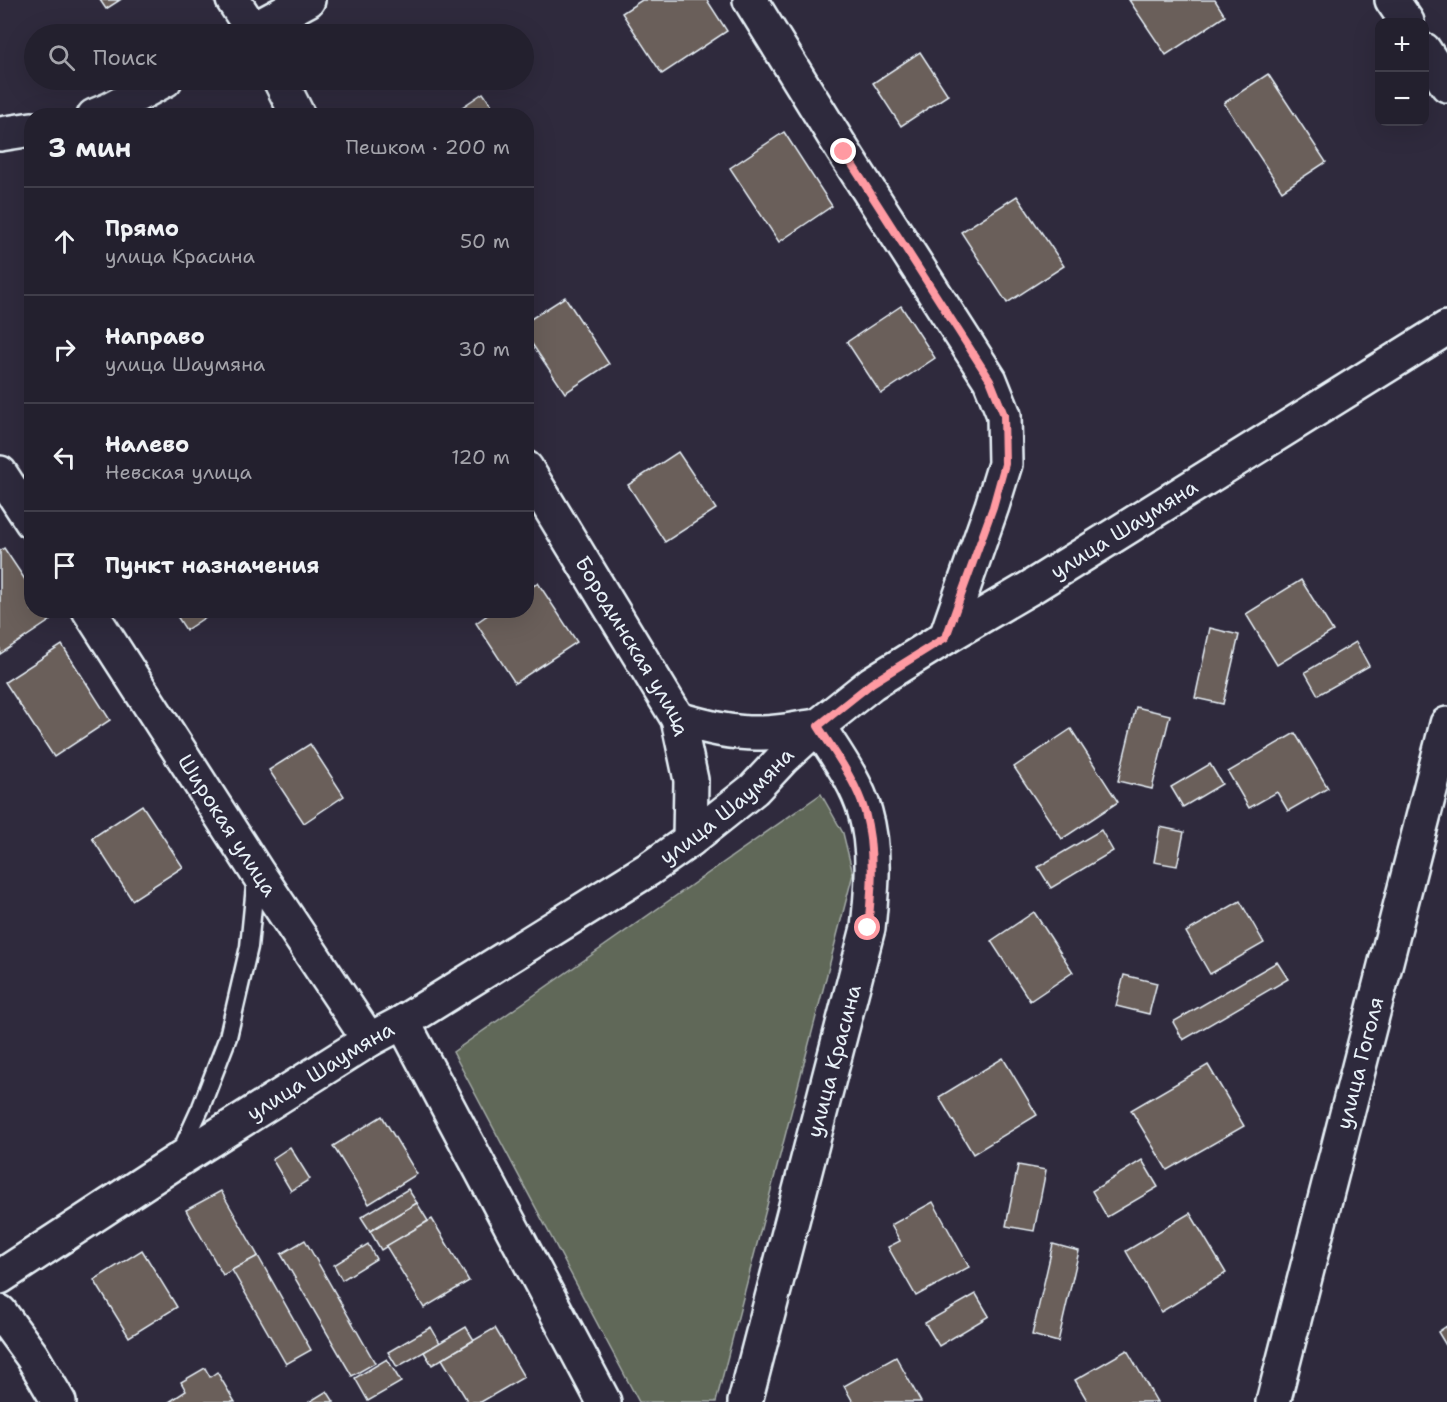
<!DOCTYPE html>
<html lang="ru">
<meta charset="utf-8">
<style>
body{margin:0;font-family:"Shantell Sans",sans-serif;background:#2f2d3a;color:#f1f3f6}
.controls{position:absolute;right:18px;top:18px;display:grid;overflow:hidden;border-radius:12px;box-shadow:0 6px 24px #0002}
.controls button{width:54px;height:54px;display:grid;place-items:center;padding:0;border:0;border-bottom:2px solid #403e4a;background:#23202e;color:#f1f3f6;font:30px sans-serif}
.stop{position:absolute;width:18px;height:18px;margin:-14px;border:4px solid #ff9aa2;border-radius:50%;background:#fff}
.stop.end{background:#ff9aa2;border-color:#fff;box-shadow:0 2px 6px #0008}
.list{margin:0;padding:0;list-style:none}
h2{display:flex;justify-content:space-between;align-items:center;height:78px;margin:0;padding:0 24px;font-size:26px}
h2 small{font-size:20px;font-weight:400;color:#a3a3aa}
.list li{display:grid;grid-template-columns:39px 1fr auto;gap:18px;align-items:center;box-sizing:border-box;height:108px;padding:0 24px;border-top:2px solid #403e4a}
.list b{display:block;font-size:22px;white-space:nowrap}
.list p{margin:0;font-size:20px;white-space:nowrap;color:#a3a3aa}
.list em{font-size:20px;font-style:normal;color:#a3a3aa}
.icon{flex:none;width:33px;height:33px;fill:none;stroke:currentColor;stroke-width:2;stroke-linecap:round;stroke-linejoin:round}
.map{position:relative;flex:none;width:1447px;height:1402px;overflow:hidden}
.search{position:absolute;background:#23202e;box-shadow:0 6px 24px #0002;left:24px;top:24px;width:510px;height:66px;display:flex;align-items:center;gap:15px;box-sizing:border-box;padding:0 21px;border-radius:33px;color:#a3a3aa;font-size:22px}
.panel{position:absolute;background:#23202e;box-shadow:0 6px 24px #0002;left:24px;top:108px;width:510px;height:510px;border-radius:24px}
.map>svg:first-child{display:block}
.green{fill:#616759;stroke:#a4aca8;stroke-width:1.5}
.building{fill:#6b5e5a;stroke:#e8f1f8;stroke-width:1.5}
.lines{fill:none;stroke-linecap:round;stroke-linejoin:round}
.lane-casing{stroke:#e8f1f8;stroke-width:21}
.street-casing{stroke:#e8f1f8;stroke-width:38}
.secondary-casing{stroke:#e8f1f8;stroke-width:38}
.lane{stroke:#2f2a3d;stroke-width:16}
.street{stroke:#2f2a3d;stroke-width:33}
.secondary{stroke:#2f2a3d;stroke-width:33}
.route{stroke:#ff9aa2;stroke-width:8}
.labels{text-anchor:middle;stroke-width:4.5;stroke-linejoin:round;paint-order:stroke}
.street-label{font-size:21px;fill:#e8f1f8;stroke:#2f2a3d}
</style>
<div class="map">
<svg width="1447" height="1402" viewBox="0 0 1447 1402">
<rect width="100%" height="100%" fill="#2f2a3d"/>
<filter id="ink" filterUnits="userSpaceOnUse"><feTurbulence type="fractalNoise" baseFrequency=".0167" numOctaves="2"/><feDisplacementMap in="SourceGraphic" scale="12" xChannelSelector="R" yChannelSelector="G"/><feConvolveMatrix kernelMatrix="1 2 1 2 8 2 1 2 1" color-interpolation-filters="sRGB"/></filter>
<g filter="url(#ink)">
<polygon class="green" points="821,794 843,833 853,874 716,1402 639,1402 453,1052"/>
<g class="building">
<polygon points="100,0 120,0 106,9"/>
<polygon points="642,0 707,0 727,31 662,74 622,13"/>
<polygon points="1129,0 1215,0 1225,16 1166,55"/>
<polygon points="920,52 948,95 901,126 873,83"/>
<polygon points="1268,74 1326,162 1282,191 1224,103"/>
<polygon points="483,93 499,116 449,116"/>
<polygon points="784,132 832,206 779,242 730,168"/>
<polygon points="1017,196 1064,266 1007,303 961,232"/>
<polygon points="565,297 609,364 565,393 526,335 526,322"/>
<polygon points="901,306 935,358 881,394 847,342"/>
<polygon points="678,452 716,509 665,542 628,485"/>
<polygon points="4,548 32,590 32,610 45,610 51,620 0,654 0,551"/>
<polygon points="1301,580 1333,631 1277,665 1246,614"/>
<polygon points="538,583 577,642 515,683 476,623 495,610 526,610 526,590"/>
<polygon points="173,610 216,610 186,630"/>
<polygon points="1210,628 1239,635 1223,704 1195,698"/>
<polygon points="1356,642 1369,666 1318,695 1305,672"/>
<polygon points="62,645 110,720 54,757 5,682"/>
<polygon points="1136,707 1170,715 1152,789 1118,781"/>
<polygon points="1071,729 1118,802 1062,839 1014,767"/>
<polygon points="1295,733 1328,788 1288,811 1277,792 1249,808 1228,772"/>
<polygon points="310,744 344,796 304,823 269,770"/>
<polygon points="1210,764 1222,784 1183,807 1171,787"/>
<polygon points="142,805 183,867 132,900 92,838"/>
<polygon points="1160,827 1184,832 1177,866 1154,862"/>
<polygon points="1101,830 1113,851 1051,888 1038,867"/>
<polygon points="1240,901 1264,943 1210,974 1186,932"/>
<polygon points="1034,912 1073,972 1030,1001 991,941"/>
<polygon points="1277,962 1288,979 1183,1040 1173,1022"/>
<polygon points="1124,975 1157,983 1149,1014 1116,1006"/>
<polygon points="1003,1058 1037,1115 973,1154 939,1097"/>
<polygon points="1208,1065 1244,1126 1167,1170 1131,1110"/>
<polygon points="382,1116 417,1174 369,1204 333,1146"/>
<polygon points="290,1147 310,1179 291,1191 272,1159"/>
<polygon points="1142,1160 1158,1187 1107,1217 1092,1191"/>
<polygon points="1018,1165 1046,1170 1034,1231 1006,1226"/>
<polygon points="408,1189 417,1203 370,1231 361,1217"/>
<polygon points="221,1191 258,1256 223,1275 186,1210"/>
<polygon points="933,1202 969,1267 916,1296 888,1247 900,1241 891,1225"/>
<polygon points="417,1203 428,1221 381,1250 370,1231"/>
<polygon points="1190,1213 1226,1273 1161,1312 1126,1251"/>
<polygon points="432,1219 469,1281 424,1308 386,1246"/>
<polygon points="305,1240 375,1363 352,1376 281,1254"/>
<polygon points="368,1244 376,1259 342,1280 334,1265"/>
<polygon points="1053,1244 1079,1251 1058,1342 1032,1335"/>
<polygon points="142,1250 177,1307 129,1337 94,1280"/>
<polygon points="258,1256 311,1350 286,1364 232,1270"/>
<polygon points="976,1294 989,1316 939,1346 925,1323"/>
<polygon points="1447,1326 1447,1347 1438,1332"/>
<polygon points="431,1327 440,1343 397,1367 388,1352"/>
<polygon points="466,1327 474,1340 432,1365 424,1352"/>
<polygon points="495,1328 524,1377 481,1402 468,1402 442,1359"/>
<polygon points="1127,1350 1157,1402 1088,1402 1075,1380"/>
<polygon points="896,1357 921,1402 853,1402 844,1386"/>
<polygon points="387,1359 401,1382 368,1401 355,1378"/>
<polygon points="205,1368 210,1377 217,1372 235,1402 169,1402 186,1391 181,1382"/>
<polygon points="327,1391 334,1402 309,1402"/>
</g>
<g class="lines">
<g class="lane-casing">
<polyline id="lane" points="180,1153 201,1107 228,1037 249,947 256,876"/>
</g>
<g class="street-casing">
<g id="street">
<polyline points="233,0 255,34"/>
<polyline points="750,0 844,152 990,380 1004,415 1005,464 992,506 946,637"/>
<polyline points="245,34 308,0"/>
<polyline points="280,80 298,116"/>
<polyline points="94,116 111,109 165,80"/>
<polyline points="0,134 32,129"/>
<path id="s1" d="M526,468L678,719L691,780L690,840"/>
<polyline points="0,473 32,522"/>
<path id="s2" d="M89,610L257,872L369,1040"/>
<path d="M678,719C706,727 733,734 762,733C780,733 800,728 818,726C835,753 856,781 865,812C876,850 872,889 868,928L745,1402"/>
<polyline points="403,1022 604,1402"/>
<path id="s3" d="M0,1277L177,1161L369,1040L403,1022L649,869L690,840L754,789L783,758L818,726L872,683L946,637L1033,586L1447,328"/>
<polyline points="0,1312 32,1356 59,1402"/>
<path id="s4" d="M1273,1402L1447,724"/>
</g>
</g>
<g class="secondary-casing">
<g id="secondary">
<polyline points="1392,0 1407,22"/>
<polyline points="1424,50 1447,85"/>
</g>
</g>
<use href="#lane" class="lane"/>
<use href="#street" class="street"/>
<use href="#secondary" class="secondary"/>
</g>
</g>
<g class="lines" filter="url(#ink)">
<path class="route" d="M844,152L990,380L1004,415L1005,464L993,507L946,637L872,683L818,726C835,753 856,781 865,812C875,850 872,889 868,928"/>
</g>
<g class="labels">
<g class="street-label">
<text dy="7" stroke="none"><textPath href="#s3" startOffset="1353">улица Шаумяна</textPath></text>
<text dy="7" stroke="none"><textPath href="#s1" startOffset="208">Бородинская улица</textPath></text>
<text dy="7" stroke="none"><textPath href="#s3" startOffset="867">улица Шаумяна</textPath></text>
<text dy="7" stroke="none"><textPath href="#s2" startOffset="256">Широкая улица</textPath></text>
<text transform="translate(834 1061) rotate(-75)" y="7">улица Красина</text>
<text dy="7" stroke="none"><textPath href="#s4" startOffset="350">улица Гоголя</textPath></text>
<text dy="7" stroke="none"><textPath href="#s3" startOffset="381">улица Шаумяна</textPath></text>
</g>
</g>
</svg>
<div class="controls">
<button>+</button>
<button>−</button>
</div>
<div class="stop" style="left:868px;top:928px"></div>
<div class="stop end" style="left:844px;top:152px"></div>
<div class="search"><svg class="icon" aria-label="search" viewBox="0 0 24 24"><circle cx="10" cy="10" r="6"/><path d="M15 15l6 6"/></svg>Поиск</div>
<section class="panel">
<h2>3 мин<small>Пешком · 200 m</small></h2>
<ul class="list">
<li><svg class="icon" aria-label="ahead" viewBox="0 0 24 24"><path d="M12 20V5M6 11l6-6 6 6"/></svg><div><b>Прямо</b><p>улица Красина</p></div><em>50 m</em></li>
<li><svg class="icon" aria-label="right" viewBox="0 0 24 24"><path d="M7 20v-9h11M14 6l5 5-5 5"/></svg><div><b>Направо</b><p>улица Шаумяна</p></div><em>30 m</em></li>
<li><svg class="icon" aria-label="left" viewBox="0 0 24 24"><path d="M17 20v-9H6M10 6l-5 5 5 5"/></svg><div><b>Налево</b><p>Невская улица</p></div><em>120 m</em></li>
<li><svg class="icon" aria-label="arrive" viewBox="0 0 24 24"><path d="M6 21V4h12l-3 4 3 4H6"/></svg><div><b>Пункт назначения</b></div></li>
</ul>
</section>
</div>
